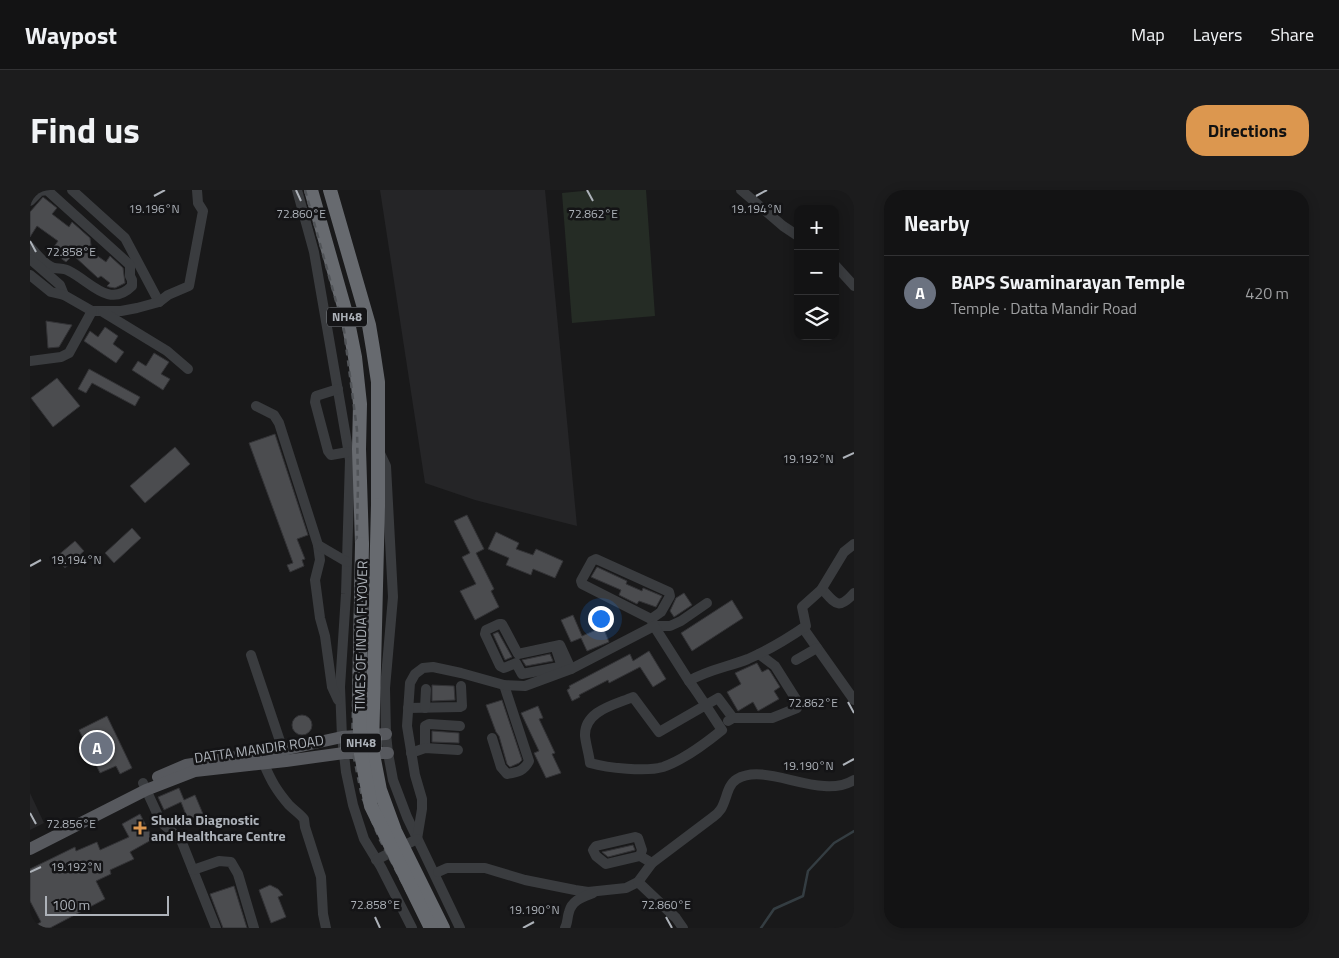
<!DOCTYPE html>
<meta charset="utf-8">
<style>
body{margin:0;font-family:"Titillium Web",sans-serif;background:#1c1c1d;color:#f1f3f6}
.controls{position:absolute;right:15px;top:15px;display:grid;overflow:hidden;border-radius:10px;box-shadow:0 2px 12px #0003}
.controls button{width:45px;height:45px;display:grid;place-items:center;padding:0;border:0;border-bottom:1px solid #323234;background:#131314;color:#f1f3f6;font:25px sans-serif}
.scale{position:absolute;left:15px;bottom:12px;width:124px;box-sizing:border-box;padding-left:5px;border:2px solid #adb2b9;border-top:0;font-size:14px;line-height:18px;white-space:nowrap;color:#adb2b9;-webkit-text-stroke:4px #141416;paint-order:stroke}
.you{position:absolute;left:570px;top:428px;width:18px;height:18px;margin:-12px;border:4px solid #fff;border-radius:50%;background:#1a73e8;box-shadow:0 0 0 8px #1a73e833}
.badge{display:grid;place-items:center;width:32px;height:32px;border-radius:50%;background:#dc974f;color:#fff;font-size:16px;font-weight:700}
.pin{position:absolute;translate:-50% -50%;border:2px solid #fff;box-shadow:0 1px 5px #0006}
.list{margin:0;padding:0;list-style:none}
h2{display:flex;justify-content:space-between;align-items:center;height:65px;margin:0;padding:0 20px;font-size:21px}
h2 small{font-size:16px;font-weight:400;color:#9d9ea0}
.list li{display:grid;grid-template-columns:32px 1fr auto;gap:15px;align-items:center;box-sizing:border-box;height:75px;padding:0 20px;border-top:1px solid #323234}
.list b{display:block;font-size:19px;white-space:nowrap}
.list p{margin:0;font-size:16px;white-space:nowrap;color:#9d9ea0}
.list em{font-size:16px;font-style:normal;color:#9d9ea0}
.icon{flex:none;width:28px;height:28px;fill:none;stroke:currentColor;stroke-width:2;stroke-linecap:round;stroke-linejoin:round}
.map{position:relative;flex:none;width:824px;height:738px;overflow:hidden;border-radius:20px}
header{display:flex;align-items:center;gap:30px;box-sizing:border-box;height:70px;padding:0 25px;background:#131314;border-bottom:1px solid #323234}
header strong{font-size:24px}
nav{display:flex;gap:28px;margin-inline-start:auto;font-size:18px}
.intro{display:flex;align-items:center;justify-content:space-between;box-sizing:border-box;height:120px;padding:0 30px}
h1{margin:0;font-size:35px}
.button{padding:12px 22px;border-radius:20px;background:#dc974f;color:#111;font-size:18px;font-weight:700}
main{display:flex;gap:30px;padding:0 30px}
aside{flex:1;background:#131314;border-radius:20px;box-shadow:0 2px 12px #0003}
.map>svg:first-child{display:block}
.built{fill:#252527}
.green{fill:#252c25}
.lines{fill:none;stroke-linecap:round;stroke-linejoin:round}
.stream{stroke:#343d42;stroke-width:2.5}
.building{fill:#4b4c4f;stroke:#333336}
.minor{stroke:#3a3c3f;stroke-width:10}
.major{stroke:#57595e;stroke-width:12}
.highway{stroke:#676a6f;stroke-width:14}
.rail{stroke:#515458;stroke-width:2.5;stroke-dasharray:6 5;stroke-linecap:butt}
.highway-bridge{stroke:#676a6f;stroke-width:14}
.ticks{fill:none;stroke:#adb2b9;stroke-width:2}
.poi-dot{fill:#dc974f;stroke:#141416;stroke-width:2}
.labels{text-anchor:middle;stroke-width:5;stroke-linejoin:round;paint-order:stroke}
.shield{fill:#141416;stroke:#7f8388;stroke-width:1}
.shield-label{font-size:12px;font-weight:bold;fill:#adb2b9}
.street-label{font-size:14px;fill:#adb2b9;stroke:#141416}
.poi-label{font-size:14px;font-weight:bold;fill:#adb2b9;stroke:#141416;text-anchor:start}
.ticks-label{font-size:12px;text-anchor:middle;fill:#adb2b9;stroke:#141416;stroke-width:5;stroke-linejoin:round;paint-order:stroke}
</style>
<header>
<strong>Waypost</strong>
<nav><a>Map</a><a>Layers</a><a>Share</a></nav>
</header>
<div class="intro"><h1>Find us</h1><a class="button">Directions</a></div>
<main>
<div class="map">
<svg width="824" height="738" viewBox="0 0 824 738">
<rect width="100%" height="100%" fill="#19191a"/>
<g class="built">
<polygon points="350,0 515,0 547,336 445,310 395,293"/>
<polygon points="0,603 14,633 0,640"/>
</g>
<polygon class="green" points="563,0 616,0 625,126 542,133 532,3"/>
<g class="lines">
<polyline class="stream" points="731,738 744,719 773,706 778,681 804,653 824,641"/>
</g>
<g class="building">
<polygon points="13,7 27,18 22,24 39,37 42,32 60,48 62,62 76,72 80,66 93,78 95,93 85,98 79,97 77,96 80,93 71,86 68,88 43,65 36,72 21,61 28,51 7,36 0,47 0,22"/>
<polygon points="16,131 42,135 29,157 18,158"/>
<polygon points="75,137 88,146 83,154 94,162 86,173 54,151 60,141 68,147"/>
<polygon points="124,163 139,172 131,184 140,189 133,200 102,180 108,171 116,176"/>
<polygon points="59,179 110,207 105,216 62,193 56,203 48,199"/>
<polygon points="27,188 50,216 23,237 1,208"/>
<polygon points="245,244 278,345 267,349 275,369 272,370 274,376 260,382 257,375 263,373 219,253"/>
<polygon points="145,257 160,274 115,313 100,296"/>
<polygon points="437,325 454,359 446,363 464,399 461,401 469,417 445,430 430,401 446,394 432,367 440,363 424,331"/>
<polygon points="102,338 111,348 84,373 75,363"/>
<polygon points="466,342 489,353 486,359 503,365 506,359 533,371 525,388 503,379 501,385 476,375 479,368 458,359"/>
<polygon points="45,351 54,361 35,378 26,367"/>
<polygon points="567,377 597,391 596,394 612,401 613,398 632,406 626,417 609,411 607,414 589,405 591,400 561,387"/>
<polygon points="654,403 662,415 644,427 640,421 646,408"/>
<polygon points="702,410 713,428 662,461 651,443"/>
<polygon points="543,425 552,446 573,437 579,452 557,461 551,448 541,452 531,430"/>
<polygon points="468,442 482,467 475,470 463,444"/>
<polygon points="619,461 636,489 623,497 610,477 579,493 578,490 549,505 550,507 542,511 537,500 540,498 539,496 600,464 603,471"/>
<polygon points="520,464 523,471 496,476 492,470"/>
<polygon points="727,473 732,482 738,479 740,481 750,497 744,501 749,509 728,521 723,512 708,521 697,502 711,494 705,483"/>
<polygon points="402,495 424,496 425,510 402,511"/>
<polygon points="472,510 492,570 489,573 480,577 477,574 469,546 466,542 456,515"/>
<polygon points="508,516 513,528 509,529 525,563 522,564 531,583 516,588 504,563 509,561 491,523"/>
<circle cx="272" cy="535" r="10"/>
<polygon points="77,526 102,578 90,584 86,576 70,583 49,540"/>
<polygon points="402,541 429,543 429,553 402,552"/>
<polygon points="149,598 154,610 165,605 173,624 158,630 151,612 134,620 128,607"/>
<polygon points="110,624 123,649 100,662 104,669 80,680 81,684 66,691 75,709 20,738 0,738 11,732 0,711 0,679 45,657 46,661 67,652 70,660 99,647 92,634"/>
<polygon points="603,655 605,660 578,667 572,662"/>
<polygon points="240,695 248,699 253,705 248,707 256,727 241,733 229,700"/>
<polygon points="204,696 217,738 193,738 180,704"/>
</g>
<g class="lines">
<g class="minor">
<polyline points="42,0 95,48 129,112"/>
<polyline points="267,0 284,62 320,270 316,404 310,497 312,547 316,582 323,615 334,649 351,677 382,738"/>
<polyline points="711,0 753,36 768,46"/>
<path d="M0,11L10,1L17,0L100,75V86L102,90V96C79,119 60,91 39,81C35,78 29,79 24,78C14,75 7,64 0,57"/>
<polyline points="0,69 30,95 34,105"/>
<polyline points="805,75 824,96"/>
<polyline points="0,85 21,102 34,105 62,121 91,121 107,118 129,112 138,105 159,96 173,21 168,13 167,0"/>
<polyline points="73,122 137,161 158,179"/>
<polyline points="0,171 31,167 39,163 62,121"/>
<polyline points="308,199 286,206 285,212 298,261 301,265 318,262"/>
<polyline points="226,216 244,225 249,233 288,355 290,370 285,390 290,428 295,446 302,497 308,510"/>
<polyline points="349,261 356,276 363,407 355,498 356,544 358,563 363,590 377,627 430,738"/>
<polyline points="288,355 317,372"/>
<path d="M792,399C805,413 808,421 824,403"/>
<polyline points="621,429 631,422 640,406 639,402 566,369 562,371 551,391 552,394 621,429 624,436 640,436 651,431 677,413"/>
<polyline points="773,438 824,510"/>
<polyline points="525,456 531,474 529,477 492,484 486,473 474,478 470,476 455,444 456,440 469,434 472,434 488,464 530,455 541,479"/>
<polyline points="221,465 255,566"/>
<polyline points="766,470 787,458"/>
<path d="M659,491C671,507 681,524 692,540C676,553 654,570 633,577C616,582 578,578 560,573C559,564 556,555 555,546C554,521 584,515 603,507L629,542L688,508L703,528"/>
<polyline points="378,518 430,517 432,516 431,496"/>
<polyline points="395,518 396,499"/>
<polyline points="698,531 703,528 742,528 767,518 769,514 745,476 729,464"/>
<path d="M462,548L471,577L477,584C488,582 494,581 499,571L474,495"/>
<polyline points="395,558 395,536 399,534 430,536"/>
<polyline points="381,563 395,558 428,560"/>
<path d="M234,574C241,591 247,601 259,615C264,620 270,624 274,629L275,637L291,687L293,724L296,738"/>
<polyline points="113,593 131,632 151,650 186,738"/>
<path d="M387,649L392,619V609L385,585L377,536L380,493L385,484L393,478L403,477L431,483L474,495L495,496L541,479L624,436L659,491C677,480 698,477 718,469C739,460 757,449 776,436L772,417L791,400L814,362L824,354"/>
<polyline points="610,666 576,674 566,666 563,660 566,656 605,647 608,648 612,660 610,666 622,673"/>
<polyline points="346,670 387,649"/>
<polyline points="163,680 189,671 201,672 208,684 224,738"/>
<path d="M408,682L417,678H455L495,690L545,700L558,702L596,698L608,692L622,673L683,627C686,625 689,622 691,619C697,609 697,595 707,589C736,571 790,611 824,590"/>
<polyline points="608,692 646,728 653,738"/>
<path d="M535,738C538,732 537,728 539,722C542,710 553,707 563,703"/>
</g>
<g class="major">
<polyline points="128,587 156,575 253,560 312,547 356,544"/>
<polyline points="0,659 116,600 165,581 256,571 314,563 358,563"/>
</g>
<g class="highway">
<polyline points="281,0 317,127 325,167 330,214 329,259 332,354"/>
<polyline points="300,0 339,135 343,159 348,192 348,315"/>
</g>
<polyline class="rail" points="275,0 314,140 327,240 328,295 322,558 332,607 350,650 396,738"/>
<g class="highway-bridge">
<polyline points="348,315 342,559 350,600 365,641 413,738"/>
<polyline points="332,354 329,518 331,564 341,616 401,738"/>
</g>
</g>
<path class="ticks" d="M266,0L271,11M557,0L563,11M124,6L135,0M726,6L737,0M0,51L6,62M813,268L824,263M0,376L11,370M818,512L824,523M813,575L824,569M0,623L6,634M0,682L11,677M345,727L350,738M636,727L642,738M493,738L504,732"/>
<path class="poi-dot" d="M107.5 630.5h5v5h5v5h-5v5h-5v-5h-5v-5h5z"/>
<g class="labels">
<g class="shield">
<rect x="297" y="117.5" width="40" height="19" rx="4"/>
<rect x="311" y="543.5" width="40" height="19" rx="4"/>
</g>
<g class="shield-label">
<text x="317" y="131">NH48</text>
<text x="331" y="557">NH48</text>
</g>
<g class="street-label">
<text transform="translate(331 446) rotate(-89)" y="5">TIMES OF INDIA FLYOVER</text>
<text transform="translate(229 559) rotate(-8)" y="5">DATTA MANDIR ROAD</text>
</g>
<g class="poi-label">
<text x="121" y="635">Shukla Diagnostic<tspan x="121" dy="16">and Healthcare Centre</tspan></text>
</g>
</g>
<g class="ticks-label">
<text x="124" y="23">19.196°N</text>
<text x="726" y="23">19.194°N</text>
<text x="271" y="28">72.860°E</text>
<text x="563" y="28">72.862°E</text>
<text x="41" y="66">72.858°E</text>
<text x="778" y="273">19.192°N</text>
<text x="46" y="374">19.194°N</text>
<text x="783" y="517">72.862°E</text>
<text x="778" y="580">19.190°N</text>
<text x="41" y="638">72.856°E</text>
<text x="46" y="681">19.192°N</text>
<text x="345" y="719">72.858°E</text>
<text x="636" y="719">72.860°E</text>
<text x="504" y="724">19.190°N</text>
</g>
</svg>
<div class="controls">
<button>+</button>
<button>−</button>
<button><svg class="icon" aria-label="layers" viewBox="0 0 24 24"><path d="M12 4l9 5-9 5-9-5zM3 14l9 5 9-5"/></svg></button>
</div>
<div class="scale">100 m</div>
<div class="you"></div>
<div class="pin badge" style="left:67px;top:558px;background:#6b7280">A</div>
</div>
<aside>
<h2>Nearby<small></small></h2>
<ul class="list">
<li><span class="badge" style="background:#6b7280">A</span><div><b>BAPS Swaminarayan Temple</b><p>Temple · Datta Mandir Road</p></div><em>420 m</em></li>
</ul>
</aside>
</main>
